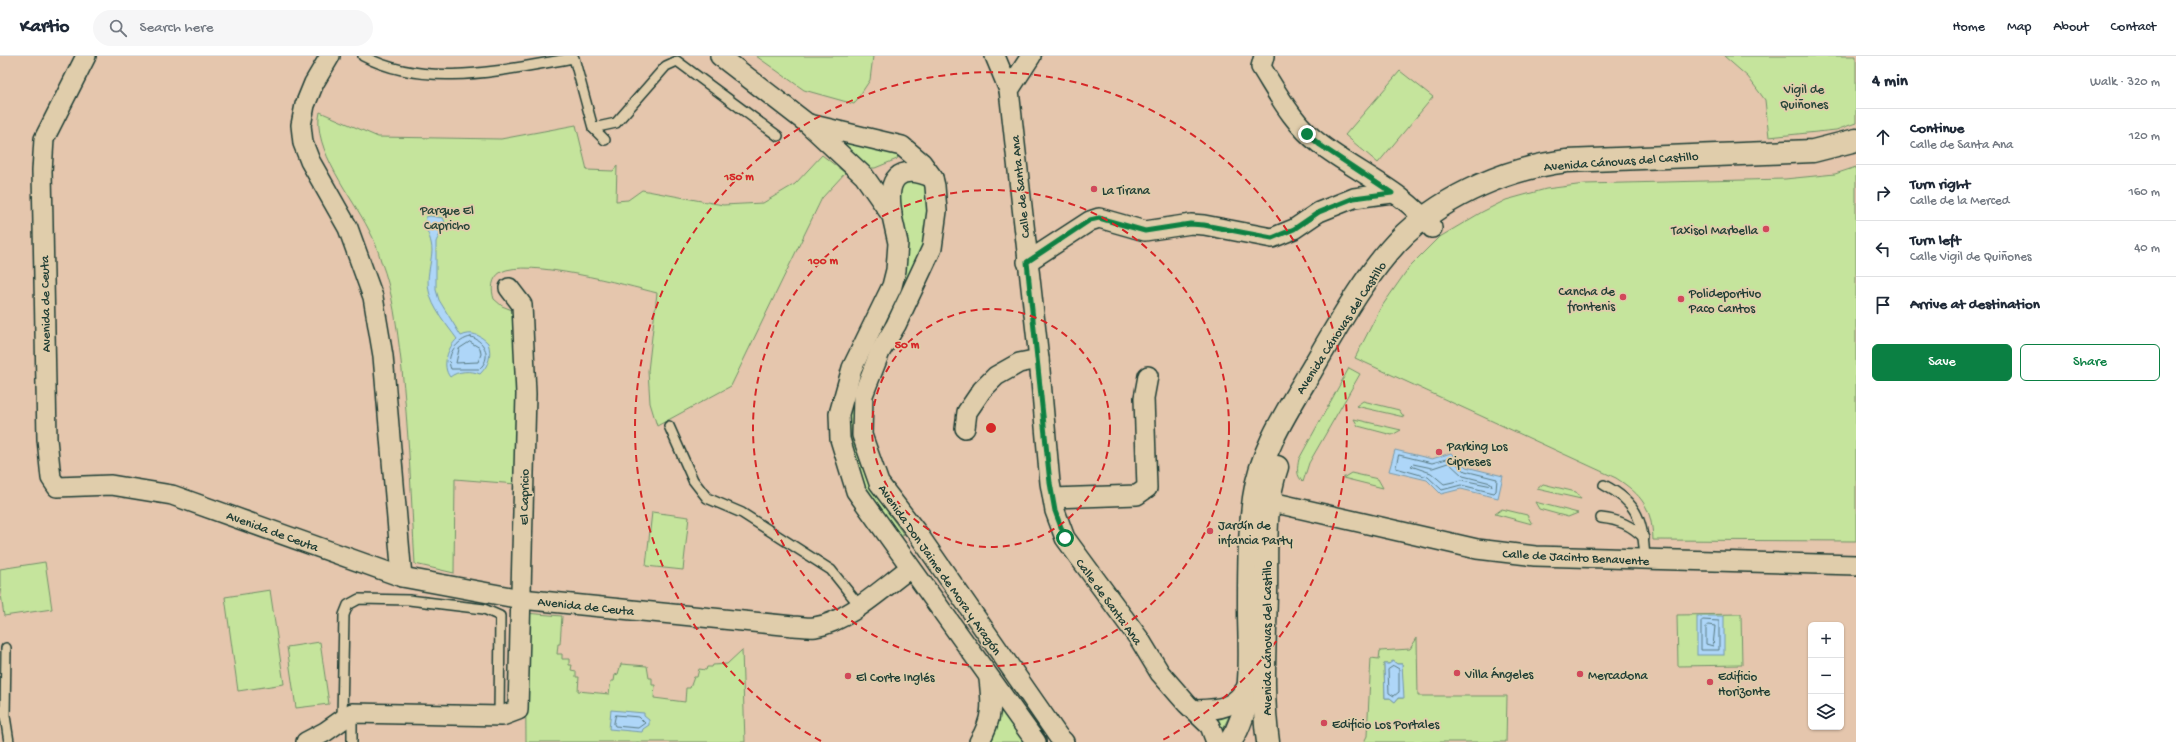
<!DOCTYPE html>
<meta charset="utf-8">
<style>
body{margin:0;font-family:"Gochi Hand",sans-serif;background:#f6f6f7;color:#1f2937}
.controls{position:absolute;right:12px;bottom:12px;display:grid;overflow:hidden;border-radius:6px;box-shadow:0 1px 3px #0004}
.controls button{width:36px;height:36px;display:grid;place-items:center;padding:0;border:0;border-bottom:1px solid #e0e1e3;background:#fff;color:#1f2937;font:20px sans-serif}
.stop{position:absolute;width:12px;height:12px;margin:-9px;border:3px solid #0b8043;border-radius:50%;background:#fff}
.stop.end{background:#0b8043;border-color:#fff;box-shadow:0 1px 4px #0008}
.list{margin:0;padding:0;list-style:none}
h2{display:flex;justify-content:space-between;align-items:center;height:52px;margin:0;padding:0 16px;font-size:17px}
h2 small{font-size:13px;font-weight:400;color:#747a83}
.list li{display:grid;grid-template-columns:26px 1fr auto;gap:12px;align-items:center;box-sizing:border-box;height:56px;padding:0 16px;border-top:1px solid #e0e1e3}
.list b{display:block;font-size:15px;white-space:nowrap}
.list p{margin:0;font-size:13px;white-space:nowrap;color:#747a83}
.list em{font-size:13px;font-style:normal;color:#747a83}
.actions{display:flex;gap:8px;padding:12px 16px}
.actions a{flex:1;padding:9px 0;border:1px solid #0b8043;border-radius:6px;text-align:center;font-size:14px;color:#0b8043}
.actions .main{background:#0b8043;color:#fff}
.icon{flex:none;width:22px;height:22px;fill:none;stroke:currentColor;stroke-width:2;stroke-linecap:round;stroke-linejoin:round}
.map{position:relative;flex:none;width:1856px;height:686px;overflow:hidden}
header{display:flex;align-items:center;gap:24px;box-sizing:border-box;height:56px;padding:0 20px;background:#fff;border-bottom:1px solid #e0e1e3}
header strong{font-size:19px}
nav{display:flex;gap:22px;margin-inline-start:auto;font-size:14px}
.search{width:280px;height:36px;background:#f6f6f7;display:flex;align-items:center;gap:10px;box-sizing:border-box;padding:0 14px;border-radius:22px;color:#747a83;font-size:15px}
main{display:flex}
aside{flex:1;background:#fff}
.map>svg:first-child{display:block}
.green{fill:#c5e49c;stroke:#729068;fill-rule:evenodd}
.water{fill:#aed6f8;stroke:#7599aa}
.lines{fill:none;stroke-linecap:round;stroke-linejoin:round}
.shore{stroke:#587a82;stroke-width:1}
.lane-casing{stroke:#1f3d34;stroke-width:12}
.street-casing{stroke:#1f3d34;stroke-width:22}
.secondary-casing{stroke:#1f3d34;stroke-width:25}
.lane{stroke:#e0cdab;stroke-width:9}
.street{stroke:#e0cdab;stroke-width:19}
.secondary{stroke:#e0cdab;stroke-width:22}
.route{stroke:#0b8043;stroke-width:5}
.ring{fill:none;stroke:#d62828;stroke-width:2;stroke-dasharray:7 5}
.poi-dot{fill:#d1495b;stroke:#e0cdab;stroke-width:1.5}
.labels{text-anchor:middle;stroke-width:3.5;stroke-linejoin:round;paint-order:stroke}
.park-label{font-size:13px;fill:#274539;stroke:#e0cdab}
.street-label{font-size:13px;fill:#1f3d34;stroke:#e0cdab}
.poi-label{font-size:13px;fill:#1f3d34;stroke:#e0cdab;text-anchor:start}
.centre{fill:#d62828;stroke:#e0cdab;stroke-width:2}
.ring-label{font-size:12px;text-anchor:middle;font-weight:bold;fill:#d62828;stroke:#e0cdab;stroke-width:3.5;stroke-linejoin:round;paint-order:stroke}
</style>
<header>
<strong>Kartio</strong>
<div class="search"><svg class="icon" aria-label="search" viewBox="0 0 24 24"><circle cx="10" cy="10" r="6"/><path d="M15 15l6 6"/></svg>Search here</div>
<nav><a>Home</a><a>Map</a><a>About</a><a>Contact</a></nav>
</header>
<main>
<div class="map">
<svg width="1856" height="686" viewBox="0 0 1856 686">
<rect width="100%" height="100%" fill="#e5c6ad"/>
<filter id="ink" filterUnits="userSpaceOnUse"><feTurbulence type="fractalNoise" baseFrequency=".025" numOctaves="2"/><feDisplacementMap in="SourceGraphic" scale="8" xChannelSelector="R" yChannelSelector="G"/><feConvolveMatrix kernelMatrix="1 2 1 2 8 2 1 2 1" color-interpolation-filters="sRGB"/></filter>
<g filter="url(#ink)">
<g class="green">
<polygon points="756,0 873,0 870,24 854,48 804,34"/>
<polygon points="1724,0 1856,0 1856,67 1836,74 1769,81 1765,44 1748,21"/>
<polygon points="1400,15 1433,41 1378,107 1345,79"/>
<path d="M320,56L378,81L501,83L576,69L587,114L613,115L617,110L616,145L628,144L642,134L723,149L763,147L795,128L822,99L845,117L822,142L731,330L657,370L650,347L648,315L657,237C626,229 528,202 501,216C491,222 491,234 494,243L502,250L512,254L515,262L518,337L516,428L455,423L454,517L415,508C411,440 409,373 401,305C397,272 393,236 381,205C378,194 374,183 369,174C353,142 311,92 320,56Z"/>
<polygon points="837,82 898,99 897,103 875,112 868,112"/>
<path d="M1856,111V485L1653,484C1652,452 1642,439 1616,422L1355,302L1380,253L1410,210L1438,182L1482,156L1506,144L1546,133L1585,128L1785,123L1835,118Z"/>
<path d="M913,122L927,130L929,137L928,181L854,381C860,420 882,448 904,479L899,482L864,433L853,407L847,368L850,342L867,297L901,161L896,132Z"/>
<path d="M1349,312L1360,318L1309,407L1303,426C1296,420 1297,412 1299,403Z"/>
<polygon points="1363,345 1399,354 1404,361 1356,350"/>
<polygon points="1354,363 1401,374 1392,379 1358,370"/>
<polygon points="1351,417 1378,423 1383,432 1343,422"/>
<polygon points="1543,428 1576,436 1581,443 1537,433"/>
<polygon points="1535,446 1578,457 1568,461 1539,453"/>
<polygon points="1502,453 1527,459 1532,468 1495,458"/>
<polygon points="652,456 689,461 683,514 646,510"/>
<polygon points="45,506 52,553 4,560 0,531 0,513"/>
<polygon points="270,534 284,628 238,635 225,541"/>
<polygon points="525,557 562,560 560,588 558,588 557,598 562,598 562,603 569,603 569,609 572,609 571,614 576,615 576,621 579,621 578,635 609,638 611,625 614,625 615,619 618,618 621,608 647,610 649,622 652,622 652,629 655,629 654,642 685,646 686,632 690,632 694,621 697,621 699,613 706,614 707,611 712,611 713,609 727,608 742,594 745,686 526,686"/>
<polygon points="1741,558 1742,609 1678,610 1677,559"/>
<path d="M1417,582L1418,640H1507L1506,686H1364L1367,680L1371,602L1379,603L1380,595L1410,593ZM1393,605L1397,608H1402L1403,642H1398L1395,646L1390,642H1385L1384,608H1389Z"/>
<polygon points="320,586 329,648 296,652 287,591"/>
<polygon points="998,647 1025,686 986,686"/>
<polygon points="1231,656 1221,677 1205,658"/>
</g>
<g class="water">
<path d="M430,160L443,162C449,171 439,177 436,186V234L439,244L461,280C472,275 480,279 488,287C492,299 489,309 480,318C471,314 457,315 450,321C441,310 448,291 457,283C447,269 432,252 429,235C426,221 431,209 432,195C432,185 428,178 425,169L426,161Z"/>
<polygon points="1395,394 1432,403 1451,397 1466,411 1503,420 1498,442 1461,433 1441,438 1427,424 1389,415"/>
<rect x="1697" y="560" width="27" height="39"/>
<polygon points="1393,605 1397,608 1402,608 1404,642 1398,642 1395,646 1390,642 1385,642 1384,608 1389,608"/>
<polygon points="611,654 644,657 644,660 649,664 649,669 643,673 642,676 609,673"/>
</g>
<g class="lines">
<g class="shore">
<path d="M471,281C486,285 492,303 479,313H451C445,300 457,283 471,281Z"/>
<polygon points="470,286 480,292 481,298 478,306 456,307 459,293"/>
<polygon points="1399,399 1432,407 1450,402 1465,415 1497,423 1496,435 1494,437 1461,429 1442,434 1428,421 1396,412"/>
<polygon points="1449,407 1463,420 1491,427 1492,430 1462,424 1444,428 1431,417 1411,410 1413,408 1432,412"/>
<polygon points="1703,564 1719,565 1719,594 1701,594 1701,566"/>
<polygon points="1708,569 1715,570 1713,590 1706,588 1706,571"/>
<polygon points="1394,610 1399,613 1399,636 1394,640 1389,637 1388,614"/>
<polygon points="616,659 639,661 645,667 638,672 615,670 614,668"/>
</g>
<g class="lane-casing">
<g id="lane">
<path d="M363,0C427,34 506,13 574,2L593,72L605,84"/>
<polyline points="593,72 616,67 666,10 677,5 778,80"/>
<polyline points="669,370 693,424 707,442 742,457 831,514 859,549"/>
<path d="M1604,429C1639,447 1643,466 1645,504"/>
<path d="M1601,462C1619,464 1631,469 1644,482"/>
<polyline points="6,592 5,660 9,686"/>
<polyline points="342,662 344,559 348,549 359,543 409,544 484,553 500,560 499,660"/>
<polyline points="352,686 352,657"/>
</g>
</g>
<g class="street-casing">
<g id="street">
<path d="M86,0L44,83L42,115L47,383L51,422L57,431L111,429L172,439L402,521L521,543L793,570C800,570 808,572 815,571C847,566 884,531 910,512"/>
<polyline points="330,0 314,27 305,49 301,69 303,87 310,105 348,172 373,241 383,300 402,521"/>
<polyline points="720,0 808,68 864,120 892,160 898,187 896,214 892,230 852,312 839,358 840,383 856,435 1036,686"/>
<polyline points="995,0 1009,34"/>
<polyline points="1031,0 1009,34 1039,303 1050,427 1055,455 1065,482 1140,584 1160,617 1187,648 1210,670 1216,686"/>
<path d="M1264,0L1261,11C1278,38 1294,69 1320,88C1356,116 1404,135 1432,172"/>
<polyline points="809,68 902,90 922,107 933,122 935,130 937,155 932,192 896,269 880,296 863,339 862,379 879,427 918,478 1058,680 1064,686"/>
<path d="M892,157C886,123 898,107 933,122"/>
<polyline points="1027,206 1090,165 1099,162 1145,175 1191,168 1204,169 1272,182 1294,173 1319,156 1354,142 1392,137"/>
<polyline points="965,372 967,356 982,334 996,320 1019,307 1039,303"/>
<polyline points="1053,442 1137,439 1147,432 1144,342 1148,320"/>
<polyline points="1254,442 1477,493 1535,500 1856,509"/>
<path d="M1195,654C1221,653 1234,653 1248,629"/>
<polyline points="306,686 325,676 352,657 502,660 518,654 526,338 522,249 509,232"/>
<path d="M979,686C993,663 992,648 989,623"/>
</g>
</g>
<g class="secondary-casing">
<g id="secondary">
<path d="M1230,686C1256,647 1249,598 1249,553C1249,517 1249,478 1254,442C1260,396 1287,355 1311,315C1336,272 1369,212 1405,178C1448,138 1509,112 1567,105L1813,95L1856,84"/>
<path d="M1268,686C1261,637 1265,587 1266,537C1267,496 1263,450 1277,411"/>
</g>
</g>
<use href="#lane" class="lane"/>
<use href="#street" class="street"/>
<use href="#secondary" class="secondary"/>
</g>
</g>
<g class="lines" filter="url(#ink)">
<polyline class="route" points="1065,482 1055,455 1050,427 1027,206 1090,164 1099,162 1145,175 1190,168 1204,169 1272,182 1294,173 1319,156 1354,142 1392,137 1320,89 1307,78"/>
</g>
<g class="ring">
<circle cx="991" cy="372" r="119"/>
<circle cx="991" cy="372" r="238"/>
<path d="M821 685A356 356 0 1 1 1161 685"/>
</g>
<g class="poi-dot">
<circle cx="1094" cy="133" r="4"/>
<circle cx="1766" cy="173" r="4"/>
<circle cx="1623" cy="241" r="4"/>
<circle cx="1681" cy="243" r="4"/>
<circle cx="1439" cy="396" r="4"/>
<circle cx="1210" cy="475" r="4"/>
<circle cx="1457" cy="617" r="4"/>
<circle cx="1580" cy="618" r="4"/>
<circle cx="848" cy="620" r="4"/>
<circle cx="1710" cy="626" r="4"/>
<circle cx="1324" cy="667" r="4"/>
</g>
<g class="labels">
<g class="park-label">
<text x="1804" y="37">Vigil de<tspan x="1804" dy="15">Quiñones</tspan></text>
<text x="447" y="158">Parque El<tspan x="447" dy="15">Capricho</tspan></text>
</g>
<g class="street-label">
<text transform="translate(1621 104) rotate(-4)" y="5">Avenida Cánovas del Castillo</text>
<text transform="translate(1019 131) rotate(-96)" y="5">Calle de Santa Ana</text>
<text transform="translate(44 248) rotate(-91)" y="5">Avenida de Ceuta</text>
<text transform="translate(1340 271) rotate(-57)" y="5">Avenida Cánovas del Castillo</text>
<text transform="translate(523 441) rotate(-89)" y="5">El Capricio</text>
<text transform="translate(273 474) rotate(20)" y="5">Avenida de Ceuta</text>
<text transform="translate(1576 500) rotate(3)" y="5">Calle de Jacinto Benavente</text>
<text transform="translate(941 513) rotate(55)" y="5">Avenida Don Jaime de Mora y Aragón</text>
<text transform="translate(1110 545) rotate(54)" y="5">Calle de Santa Ana</text>
<text transform="translate(586 549) rotate(6)" y="5">Avenida de Ceuta</text>
<text transform="translate(1266 582) rotate(-90)" y="5">Avenida Cánovas del Castillo</text>
</g>
<g class="poi-label">
<text x="1102" y="138">La Tirana</text>
<text x="1758" y="178" text-anchor="end">Taxisol Marbella</text>
<text x="1615" y="239" text-anchor="end">Cancha de<tspan x="1615" dy="15">frontenis</tspan></text>
<text x="1689" y="241">Polideportivo<tspan x="1689" dy="15">Paco Cantos</tspan></text>
<text x="1447" y="394">Parking Los<tspan x="1447" dy="15">Cipreses</tspan></text>
<text x="1218" y="473">Jardín de<tspan x="1218" dy="15">infancia Party</tspan></text>
<text x="1465" y="622">Villa Ángeles</text>
<text x="1588" y="623">Mercadona</text>
<text x="1718" y="624">Edificio<tspan x="1718" dy="15">Horizonte</tspan></text>
<text x="856" y="625">El Corte Inglés</text>
<text x="1332" y="672">Edificio Los Portales</text>
</g>
</g>
<circle cx="991" cy="372" r="6" class="centre"/>
<g class="ring-label">
<text x="739" y="124">150 m</text>
<text x="823" y="208">100 m</text>
<text x="907" y="292">50 m</text>
</g>
</svg>
<div class="controls">
<button>+</button>
<button>−</button>
<button><svg class="icon" aria-label="layers" viewBox="0 0 24 24"><path d="M12 4l9 5-9 5-9-5zM3 14l9 5 9-5"/></svg></button>
</div>
<div class="stop" style="left:1065px;top:482px"></div>
<div class="stop end" style="left:1307px;top:78px"></div>
</div>
<aside>
<h2>4 min<small>Walk · 320 m</small></h2>
<ul class="list">
<li><svg class="icon" aria-label="ahead" viewBox="0 0 24 24"><path d="M12 20V5M6 11l6-6 6 6"/></svg><div><b>Continue</b><p>Calle de Santa Ana</p></div><em>120 m</em></li>
<li><svg class="icon" aria-label="right" viewBox="0 0 24 24"><path d="M7 20v-9h11M14 6l5 5-5 5"/></svg><div><b>Turn right</b><p>Calle de la Merced</p></div><em>160 m</em></li>
<li><svg class="icon" aria-label="left" viewBox="0 0 24 24"><path d="M17 20v-9H6M10 6l-5 5 5 5"/></svg><div><b>Turn left</b><p>Calle Vigil de Quiñones</p></div><em>40 m</em></li>
<li><svg class="icon" aria-label="arrive" viewBox="0 0 24 24"><path d="M6 21V4h12l-3 4 3 4H6"/></svg><div><b>Arrive at destination</b></div></li>
</ul>
<div class="actions"><a class="main">Save</a><a>Share</a></div>
</aside>
</main>
